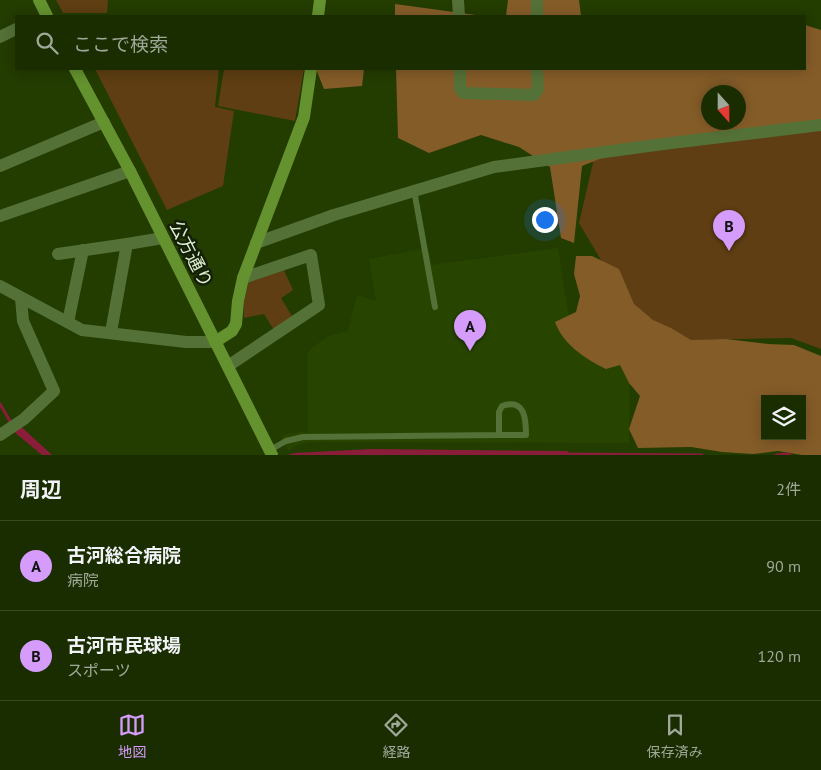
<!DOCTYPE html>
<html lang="ja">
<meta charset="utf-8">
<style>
body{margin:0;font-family:"PT Sans","Noto Sans JP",sans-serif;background:#27390f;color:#f1f3f6}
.controls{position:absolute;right:15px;bottom:15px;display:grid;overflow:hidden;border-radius:0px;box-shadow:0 2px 12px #0003}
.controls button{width:45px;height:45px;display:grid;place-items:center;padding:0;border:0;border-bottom:1px solid #384922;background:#1a2d00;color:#f1f3f6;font:25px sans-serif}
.compass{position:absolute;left:701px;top:85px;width:45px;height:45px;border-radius:50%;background:#1a2d00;box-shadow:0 2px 12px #0003;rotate:159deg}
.you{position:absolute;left:544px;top:219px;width:18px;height:18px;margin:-12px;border:4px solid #fff;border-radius:50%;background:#1a73e8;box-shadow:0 0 0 8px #1a73e833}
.badge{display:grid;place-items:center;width:32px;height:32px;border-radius:50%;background:#d59cfb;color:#111;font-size:16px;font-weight:700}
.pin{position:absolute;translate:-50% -41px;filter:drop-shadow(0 1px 2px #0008)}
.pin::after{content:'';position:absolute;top:26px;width:18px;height:15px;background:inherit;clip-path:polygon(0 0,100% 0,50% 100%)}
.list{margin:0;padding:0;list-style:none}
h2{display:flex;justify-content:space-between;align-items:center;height:65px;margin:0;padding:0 20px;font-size:21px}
h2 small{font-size:16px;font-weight:400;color:#9fa899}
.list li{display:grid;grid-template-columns:32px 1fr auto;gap:15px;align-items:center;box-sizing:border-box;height:90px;padding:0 20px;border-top:1px solid #384922}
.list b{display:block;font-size:19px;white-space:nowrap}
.list p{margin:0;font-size:16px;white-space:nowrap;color:#9fa899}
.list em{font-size:16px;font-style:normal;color:#9fa899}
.icon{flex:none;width:28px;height:28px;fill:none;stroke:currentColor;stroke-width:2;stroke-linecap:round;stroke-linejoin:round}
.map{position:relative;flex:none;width:821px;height:455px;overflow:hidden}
.search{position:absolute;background:#1a2d00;box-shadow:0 2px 12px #0003;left:15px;right:15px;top:15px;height:55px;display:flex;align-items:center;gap:12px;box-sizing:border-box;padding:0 18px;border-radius:0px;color:#9fa899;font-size:19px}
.sheet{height:245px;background:#1a2d00}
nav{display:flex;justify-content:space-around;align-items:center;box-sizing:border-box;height:70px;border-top:1px solid #384922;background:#1a2d00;font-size:14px;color:#9fa899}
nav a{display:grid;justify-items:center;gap:2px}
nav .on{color:#d59cfb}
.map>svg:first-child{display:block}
.built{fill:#284500}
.green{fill:#5e3e12}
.forest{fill:#845c28;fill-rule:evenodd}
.water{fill:#8a1e3a}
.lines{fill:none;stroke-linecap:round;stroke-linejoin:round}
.stream{stroke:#8a1e3a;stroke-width:3}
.lane{stroke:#547137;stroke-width:6}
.street{stroke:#547137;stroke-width:12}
.secondary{stroke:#64922f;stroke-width:12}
.labels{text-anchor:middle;stroke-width:5;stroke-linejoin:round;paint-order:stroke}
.street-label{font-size:18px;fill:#e0f1d2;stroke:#141f08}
</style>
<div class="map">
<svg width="821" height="455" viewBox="0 0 821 455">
<rect width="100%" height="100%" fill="#233c00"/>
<polygon class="built" points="428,248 432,265 558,248 572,337 630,335 629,443 311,442 297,445 288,451 281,437 286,434 308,431 307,354 313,347 327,337 348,331 357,295 376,301 369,259"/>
<g class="green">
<polygon points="56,0 108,0 107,13 63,13"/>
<polygon points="95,69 219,69 215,107 234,111 223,186 167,210"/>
<polygon points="224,69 304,69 295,121 218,106"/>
<polygon points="821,125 821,349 791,338 649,341 579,223 595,154"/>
<polygon points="283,268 293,290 281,298 292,316 274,330 264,314 244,318 244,302 249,279"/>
</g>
<g class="forest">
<polygon points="508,0 579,0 581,16 506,16"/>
<polygon points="395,4 483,16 395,16"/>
<path d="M805,25L821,30V129L622,150L582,166L574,243L561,238L550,167L519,147L481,135L429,153L398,138L396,69H805ZM708,92H738V122H708Z"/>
<polygon points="316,69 364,69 362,86 324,89"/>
<path d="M576,256H592L619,269L634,304L653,320L671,328L691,340L726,339L768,344L794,345L821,356V455H802L778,451L753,454L722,452L691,447L638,448L629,429L640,396L629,383L620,365L606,369C585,359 563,344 555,322L576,312L580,296L574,274ZM765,399H802V436H765Z"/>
</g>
<g class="water">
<polygon points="14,420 52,455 42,455 7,426"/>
<polygon points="372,449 568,451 568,455 288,455 294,453"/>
</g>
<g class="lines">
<g class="stream">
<polyline points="0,404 11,423"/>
<polyline points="564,454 702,455"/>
<polyline points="776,455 787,454 790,455"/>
</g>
<g class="lane">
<polyline points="414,190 435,307"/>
<path d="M270,450L286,441L303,437L499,435H526C526,419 525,398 502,406L499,412V435"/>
</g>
<g class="street">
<polyline points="458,0 459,16"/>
<polyline points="537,16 537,0"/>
<polyline points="0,37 16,29"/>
<polyline points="460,69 460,88 463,93 534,95 538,89 537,69"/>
<polyline points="0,166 104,122"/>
<polyline points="0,216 130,171"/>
<polyline points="256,243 334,215 494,167 663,144 821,125"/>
<polyline points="58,254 127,244"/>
<polyline points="0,286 82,330 186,342 215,342"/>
<polyline points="68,322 83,250"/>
<polyline points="111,332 127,244 163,238"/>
<polyline points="228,366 319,305 311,255 243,278"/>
<polyline points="0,435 24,419 54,391 23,321 21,298"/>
</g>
<g class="secondary">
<polyline points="39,0 47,16"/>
<polyline points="318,16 320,0"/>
<polyline points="75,69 130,171 272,455"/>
<polyline points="215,342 232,331 236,324 238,301 243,278 304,117 311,69"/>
</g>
</g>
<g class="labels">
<g class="street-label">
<text transform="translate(191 254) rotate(63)" y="6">公方通り</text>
</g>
</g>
</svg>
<div class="controls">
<button><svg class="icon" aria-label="layers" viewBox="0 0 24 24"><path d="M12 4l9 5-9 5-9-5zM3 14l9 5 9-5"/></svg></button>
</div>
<svg class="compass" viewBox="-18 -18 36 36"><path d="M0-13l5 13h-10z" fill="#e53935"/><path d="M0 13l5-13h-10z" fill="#9fa899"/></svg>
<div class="you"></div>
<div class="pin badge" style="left:470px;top:351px">A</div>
<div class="pin badge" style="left:729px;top:251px">B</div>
<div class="search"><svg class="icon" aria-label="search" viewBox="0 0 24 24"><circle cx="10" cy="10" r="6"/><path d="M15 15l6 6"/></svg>ここで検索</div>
</div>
<section class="sheet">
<h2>周辺<small>2件</small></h2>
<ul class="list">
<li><span class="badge">A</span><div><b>古河総合病院</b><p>病院</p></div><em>90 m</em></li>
<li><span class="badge">B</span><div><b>古河市民球場</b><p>スポーツ</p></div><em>120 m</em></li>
</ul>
</section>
<nav>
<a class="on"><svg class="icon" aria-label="map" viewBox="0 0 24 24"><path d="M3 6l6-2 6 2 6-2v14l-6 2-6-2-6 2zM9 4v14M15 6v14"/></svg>地図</a>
<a><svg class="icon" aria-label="directions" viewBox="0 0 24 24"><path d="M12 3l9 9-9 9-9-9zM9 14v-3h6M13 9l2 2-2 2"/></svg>経路</a>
<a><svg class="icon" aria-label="saved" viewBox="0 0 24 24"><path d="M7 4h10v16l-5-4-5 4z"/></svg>保存済み</a>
</nav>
